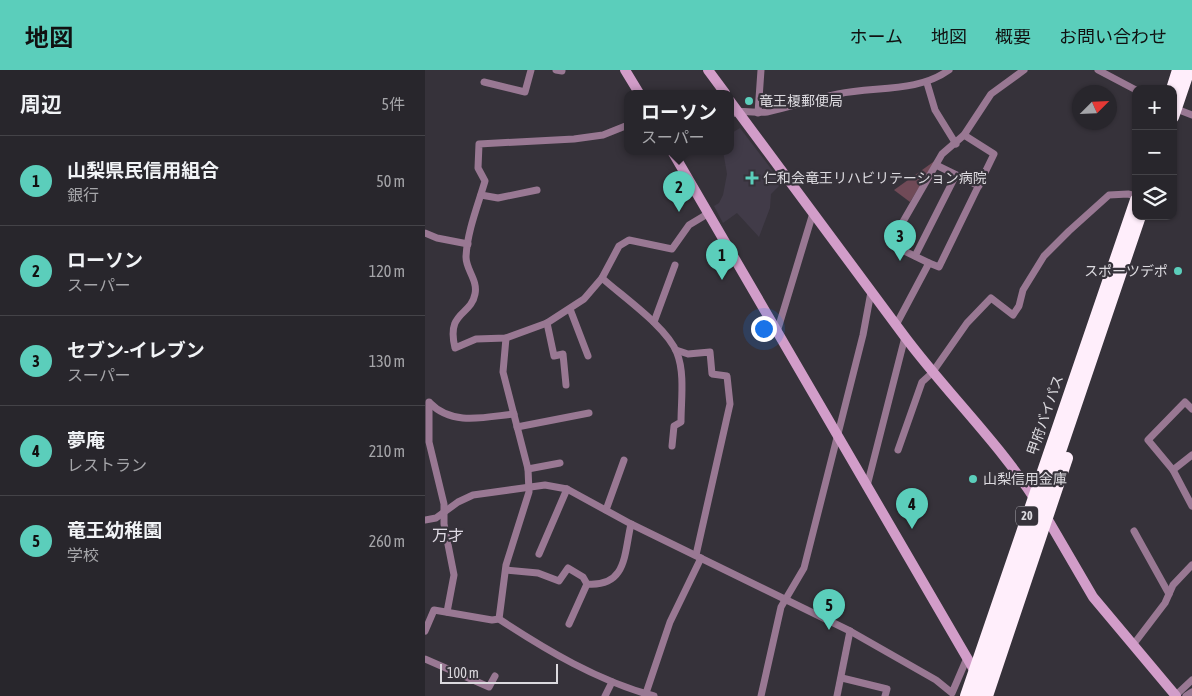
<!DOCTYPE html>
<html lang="ja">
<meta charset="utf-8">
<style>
body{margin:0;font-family:"Asap Condensed","Noto Sans JP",sans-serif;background:#302e34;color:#f1f3f6}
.controls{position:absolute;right:15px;top:15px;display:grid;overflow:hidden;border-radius:10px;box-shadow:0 1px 4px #0004}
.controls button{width:45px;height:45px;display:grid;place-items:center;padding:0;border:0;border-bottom:1px solid #444348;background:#28262c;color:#f1f3f6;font:25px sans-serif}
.compass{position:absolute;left:647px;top:15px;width:45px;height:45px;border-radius:50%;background:#28262c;box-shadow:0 1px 4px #0004;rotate:66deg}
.scale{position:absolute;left:15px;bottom:12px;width:118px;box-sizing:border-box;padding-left:5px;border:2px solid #dcdadf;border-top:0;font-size:14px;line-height:18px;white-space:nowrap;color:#dcdadf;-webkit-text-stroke:4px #36323a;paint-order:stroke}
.you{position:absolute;left:338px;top:258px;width:18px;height:18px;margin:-12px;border:4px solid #fff;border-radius:50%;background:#1a73e8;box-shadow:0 0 0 8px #1a73e833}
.badge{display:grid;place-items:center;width:32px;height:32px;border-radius:50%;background:#5bcebb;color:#111;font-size:16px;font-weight:700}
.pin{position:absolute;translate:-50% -41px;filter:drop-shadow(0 1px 2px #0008)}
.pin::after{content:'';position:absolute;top:26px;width:18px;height:15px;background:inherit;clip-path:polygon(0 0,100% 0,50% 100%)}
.popup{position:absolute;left:199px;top:20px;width:110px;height:65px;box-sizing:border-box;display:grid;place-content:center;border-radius:10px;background:#28262c;filter:drop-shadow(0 1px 4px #0005);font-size:16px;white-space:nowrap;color:#a5a5a9}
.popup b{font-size:19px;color:#f1f3f6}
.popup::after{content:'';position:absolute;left:50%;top:100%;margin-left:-10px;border:10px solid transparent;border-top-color:#28262c}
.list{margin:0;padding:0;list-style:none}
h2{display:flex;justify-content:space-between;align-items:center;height:65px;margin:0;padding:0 20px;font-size:21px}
h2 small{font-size:16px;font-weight:400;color:#a5a5a9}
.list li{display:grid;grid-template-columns:32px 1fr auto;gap:15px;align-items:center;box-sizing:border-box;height:90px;padding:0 20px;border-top:1px solid #444348}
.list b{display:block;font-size:19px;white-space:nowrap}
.list p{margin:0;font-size:16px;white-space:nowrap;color:#a5a5a9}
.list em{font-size:16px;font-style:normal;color:#a5a5a9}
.icon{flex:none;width:28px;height:28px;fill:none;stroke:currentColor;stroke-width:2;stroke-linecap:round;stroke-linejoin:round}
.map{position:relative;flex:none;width:767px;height:626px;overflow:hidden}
header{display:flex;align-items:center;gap:30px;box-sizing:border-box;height:70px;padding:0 25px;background:#5bcebb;color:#111}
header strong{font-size:24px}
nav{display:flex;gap:28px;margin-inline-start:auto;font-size:18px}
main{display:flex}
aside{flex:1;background:#28262c}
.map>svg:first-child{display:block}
.built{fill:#413b48}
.green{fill:#704a57}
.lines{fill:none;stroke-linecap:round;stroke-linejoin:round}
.street{stroke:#997893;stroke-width:7}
.secondary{stroke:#d29dc9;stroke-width:10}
.highway{stroke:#ffeefb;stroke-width:12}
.poi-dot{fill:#5bcebb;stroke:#36323a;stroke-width:2}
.labels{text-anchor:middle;stroke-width:4.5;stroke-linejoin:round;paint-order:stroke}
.shield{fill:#36323a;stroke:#aaa8ae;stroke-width:1}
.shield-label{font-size:12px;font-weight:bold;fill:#dcdadf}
.poi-label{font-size:14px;fill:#dcdadf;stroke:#36323a;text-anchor:start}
.street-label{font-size:14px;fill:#dcdadf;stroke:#36323a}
.quarter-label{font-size:16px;fill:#e0dbe5;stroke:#36323a}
</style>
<header>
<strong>地図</strong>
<nav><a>ホーム</a><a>地図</a><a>概要</a><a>お問い合わせ</a></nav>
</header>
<main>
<aside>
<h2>周辺<small>5件</small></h2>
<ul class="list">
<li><span class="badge">1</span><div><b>山梨県民信用組合</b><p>銀行</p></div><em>50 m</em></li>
<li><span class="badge">2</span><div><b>ローソン</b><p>スーパー</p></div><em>120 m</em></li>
<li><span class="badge">3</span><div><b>セブン-イレブン</b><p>スーパー</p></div><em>130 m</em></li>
<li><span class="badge">4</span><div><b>夢庵</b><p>レストラン</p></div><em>210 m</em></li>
<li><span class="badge">5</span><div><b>竜王幼稚園</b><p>学校</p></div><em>260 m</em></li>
</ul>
</aside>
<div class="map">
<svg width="767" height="626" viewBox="0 0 767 626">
<rect width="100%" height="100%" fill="#36323a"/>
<polygon class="built" points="315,58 357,113 346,124 345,138 334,167 312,143 298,153 289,136 294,133 298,125 302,104 298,81 305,81 305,64"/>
<polygon class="green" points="511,90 485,132 469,120"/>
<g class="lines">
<g class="street">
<polyline points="131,0 137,1"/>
<polyline points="673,0 711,20"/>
<polyline points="59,12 100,22 106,0"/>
<polyline points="502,13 510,40 531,74"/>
<polyline points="749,38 767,45"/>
<polyline points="333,43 336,0"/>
<path d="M305,45C316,38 330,44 342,42C366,37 389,29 413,24C450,16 492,23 524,0"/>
<path d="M203,55L178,65L149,69L54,74L53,98L60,111C53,135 42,162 41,187C41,200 53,210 50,224C46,246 21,241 30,278L51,269L81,268L122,253L159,229L177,208L194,176L204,170L247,179L264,155L284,143"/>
<polyline points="511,95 554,116"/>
<polyline points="56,125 73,128 112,120"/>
<polyline points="0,163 12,168 43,174"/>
<polyline points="490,186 531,105"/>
<polyline points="504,193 514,197 569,84 539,65"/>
<path d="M177,208C198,227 242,257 252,283C260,303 256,331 256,352L249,356L247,376"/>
<polyline points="145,239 163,286"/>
<polyline points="229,252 250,195"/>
<polyline points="122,253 129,286 138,284 141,315"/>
<polyline points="471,255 504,193 471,177 468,169 517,84 539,65 566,24 599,0"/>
<polyline points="352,262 388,143"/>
<polyline points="251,280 263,284 285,282 287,304 302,306 305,334 271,485"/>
<polyline points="4,332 4,372 19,434 19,454 29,505 22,542"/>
<path d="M5,333C27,356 60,347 89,344"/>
<polyline points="92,357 164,343"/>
<polyline points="473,380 497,312 507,303 542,253 566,228 588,245 594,236 598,220 619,186 644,161 684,125 703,124 711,126"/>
<polyline points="767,385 748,400 767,436"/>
<polyline points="103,399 135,393"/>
<polyline points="748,400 723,370 760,332 767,339"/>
<polyline points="442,416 480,267"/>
<polyline points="181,440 199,390"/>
<polyline points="0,450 11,448 33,432 48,425 120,415 142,419 206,454 425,561 511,610 527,623 542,588"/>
<polyline points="709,461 744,524"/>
<polyline points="114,484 142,419"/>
<path d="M81,500L113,503L134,511L143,498L158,507L162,514C202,517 199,484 206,454"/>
<polyline points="74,549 81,495 104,422 103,399 78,302 81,268"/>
<polyline points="144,554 162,514"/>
<path d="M0,561L9,540L67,550L74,549C121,580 173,611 229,626"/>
<polyline points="708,575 740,533 748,515 767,495"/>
<polyline points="0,589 64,617 70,606"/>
<polyline points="417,608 462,619 460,626"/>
<polyline points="751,625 767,610"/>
<polyline points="180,626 187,612"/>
<polyline points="220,626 245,552 276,488"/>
<polyline points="336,626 356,537 379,498 438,265 446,222"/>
<polyline points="412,626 425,561"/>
<polyline points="761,626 767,622"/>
</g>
<g class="secondary">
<polyline points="200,0 214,23"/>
<polyline points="283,0 300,23"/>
<path d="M305,31L480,267C522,323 573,372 611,431"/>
<polyline points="247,81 552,605"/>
<polyline points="619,443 668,527 751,626"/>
</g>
<g class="highway">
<polyline points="747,19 753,0"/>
<polyline points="748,47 764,0"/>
<polyline points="541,626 711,130"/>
<polyline points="552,626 715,146"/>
<polyline points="562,626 642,388"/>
</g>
</g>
<g class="poi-dot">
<circle cx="324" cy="31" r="5"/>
<path d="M324.5 100.5h5v5h5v5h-5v5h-5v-5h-5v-5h5z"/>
<circle cx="753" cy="201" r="5"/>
<circle cx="548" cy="409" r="5"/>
</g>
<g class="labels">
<rect class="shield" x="591" y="436.5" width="22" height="19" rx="4"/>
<g class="shield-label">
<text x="602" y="450">20</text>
</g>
<g class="poi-label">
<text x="334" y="36">竜王榎郵便局</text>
<text x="338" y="113">仁和会竜王リハビリテーション病院</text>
<text x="743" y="206" text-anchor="end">スポーツデポ</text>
<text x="558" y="414">山梨信用金庫</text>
</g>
<g class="street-label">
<text transform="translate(620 345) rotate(-71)" y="5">甲府バイパス</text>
</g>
<g class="quarter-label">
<text x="23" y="471">万才</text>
</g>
</g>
</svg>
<div class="controls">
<button>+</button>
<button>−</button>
<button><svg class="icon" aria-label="layers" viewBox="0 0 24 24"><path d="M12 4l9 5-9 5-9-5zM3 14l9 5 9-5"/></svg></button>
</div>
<svg class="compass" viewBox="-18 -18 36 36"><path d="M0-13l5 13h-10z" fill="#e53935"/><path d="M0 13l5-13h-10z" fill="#a5a5a9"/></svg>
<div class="scale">100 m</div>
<div class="you"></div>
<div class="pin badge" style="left:297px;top:210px">1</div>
<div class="pin badge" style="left:254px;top:142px">2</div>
<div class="popup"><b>ローソン</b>スーパー</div>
<div class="pin badge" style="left:475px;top:191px">3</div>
<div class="pin badge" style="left:487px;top:459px">4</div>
<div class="pin badge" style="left:404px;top:560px">5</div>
</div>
</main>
